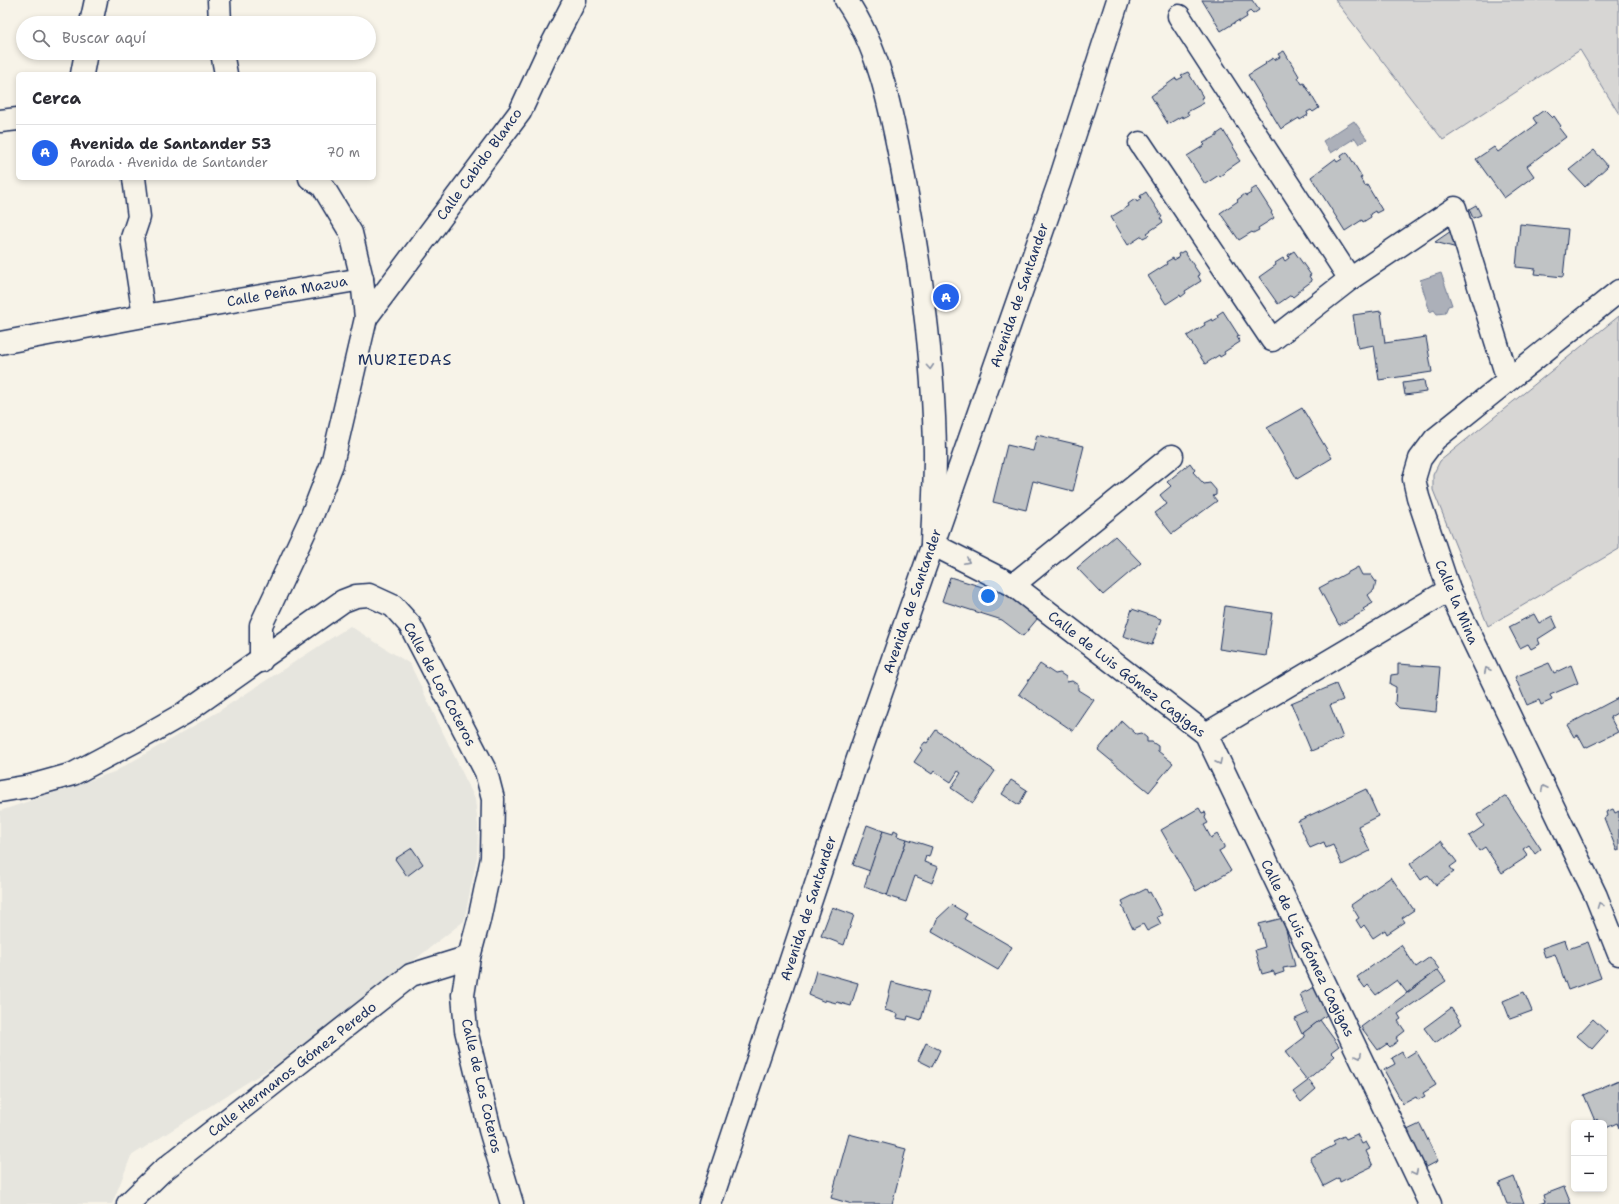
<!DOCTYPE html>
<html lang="es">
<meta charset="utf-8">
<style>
body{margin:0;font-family:"Shantell Sans",sans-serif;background:#f2f2f3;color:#2b2b33}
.controls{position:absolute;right:12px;bottom:12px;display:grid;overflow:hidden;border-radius:6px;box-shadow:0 2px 6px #0003}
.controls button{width:36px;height:36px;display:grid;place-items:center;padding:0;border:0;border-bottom:1px solid #e1e1e2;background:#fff;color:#2b2b33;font:20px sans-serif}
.you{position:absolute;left:988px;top:596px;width:14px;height:14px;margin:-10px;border:3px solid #fff;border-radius:50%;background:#1a73e8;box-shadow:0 0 0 6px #1a73e833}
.badge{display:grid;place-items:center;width:26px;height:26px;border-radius:50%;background:#2563eb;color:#fff;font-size:13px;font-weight:700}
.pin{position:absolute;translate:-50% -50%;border:2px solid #fff;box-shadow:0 1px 4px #0006}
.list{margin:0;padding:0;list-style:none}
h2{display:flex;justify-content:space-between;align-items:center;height:52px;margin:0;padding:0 16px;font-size:17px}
h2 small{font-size:13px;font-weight:400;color:#7c7c81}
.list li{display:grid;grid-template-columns:26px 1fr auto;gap:12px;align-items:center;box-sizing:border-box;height:56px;padding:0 16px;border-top:1px solid #e1e1e2}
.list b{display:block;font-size:15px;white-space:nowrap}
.list p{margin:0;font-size:13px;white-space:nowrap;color:#7c7c81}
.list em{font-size:13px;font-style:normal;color:#7c7c81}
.icon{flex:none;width:22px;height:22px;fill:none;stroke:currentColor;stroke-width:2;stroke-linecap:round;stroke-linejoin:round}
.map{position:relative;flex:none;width:1619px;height:1204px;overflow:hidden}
.search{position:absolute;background:#fff;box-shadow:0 2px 6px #0003;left:16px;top:16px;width:360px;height:44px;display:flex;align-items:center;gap:10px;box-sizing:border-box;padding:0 14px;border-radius:22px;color:#7c7c81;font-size:15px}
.panel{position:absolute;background:#fff;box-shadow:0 2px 6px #0003;left:16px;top:72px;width:360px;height:108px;border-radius:6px}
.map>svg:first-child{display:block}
.built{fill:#e6e5de}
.green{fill:#d7d6d4;stroke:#798299}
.water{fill:#acb0b9;stroke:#727c95}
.building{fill:#c0c3c5;stroke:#1b2f5e}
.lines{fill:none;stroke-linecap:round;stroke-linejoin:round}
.minor-casing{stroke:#1b2f5e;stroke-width:25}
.trunk-casing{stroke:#1b2f5e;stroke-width:25}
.minor{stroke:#f7f3e8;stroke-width:22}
.trunk{stroke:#f7f3e8;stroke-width:22}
.oneway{stroke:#8991a3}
.labels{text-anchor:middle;stroke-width:3;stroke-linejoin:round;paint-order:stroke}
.street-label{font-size:14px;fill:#1b2f5e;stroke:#f7f3e8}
.quarter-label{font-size:16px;letter-spacing:1px;fill:#1b2f5e;stroke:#f7f3e8}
</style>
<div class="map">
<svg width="1619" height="1204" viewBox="0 0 1619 1204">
<rect width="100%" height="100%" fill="#f7f3e8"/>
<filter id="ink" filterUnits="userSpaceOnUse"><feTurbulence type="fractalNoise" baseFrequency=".025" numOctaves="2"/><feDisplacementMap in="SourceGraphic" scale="8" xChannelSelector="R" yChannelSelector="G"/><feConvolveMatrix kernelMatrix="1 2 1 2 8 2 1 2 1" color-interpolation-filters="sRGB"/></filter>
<g filter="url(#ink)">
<polygon class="built" points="350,626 410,664 475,799 478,826 477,857 464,921 305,1046 131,1156 112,1204 0,1204 0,811 114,772 216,713"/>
<g class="green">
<polygon points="1335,0 1619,0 1619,114 1580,50 1443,140"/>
<polygon points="1619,316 1619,549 1488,626 1433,490 1433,475 1440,461"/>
</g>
<g class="water">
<polygon points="1354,121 1367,139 1359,144 1355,138 1331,153 1323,141"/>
<polygon points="1441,273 1452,305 1448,306 1445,313 1437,314 1434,310 1430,312 1420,280"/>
</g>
<g class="building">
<polygon points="1202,0 1252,0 1259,10 1253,14 1250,11 1246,14 1247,17 1239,22 1239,20 1221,31"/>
<polygon points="1284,51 1299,76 1298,77 1302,84 1304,83 1319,108 1313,112 1311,110 1307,112 1308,115 1300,120 1299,118 1281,129 1248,75 1266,64 1265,63 1273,58 1274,60 1280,57 1278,54"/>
<polygon points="1188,72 1203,97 1201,98 1204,103 1187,112 1189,115 1183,118 1182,116 1168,124 1151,96 1176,78 1177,80 1183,77 1181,75"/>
<polygon points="1544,110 1552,118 1554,116 1561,126 1559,128 1566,137 1527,166 1534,176 1504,198 1476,159 1494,147 1498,152 1537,124 1533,118"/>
<polygon points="1223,130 1238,155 1237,157 1240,161 1224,172 1225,173 1220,177 1219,175 1205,184 1187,156 1205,145 1203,143 1217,136 1217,134"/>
<polygon points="1594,150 1608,166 1585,187 1569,170"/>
<polygon points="1347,152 1362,177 1360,178 1365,186 1367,185 1382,210 1376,213 1375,211 1370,214 1371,217 1363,222 1362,220 1345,231 1311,177 1335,159 1337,162 1342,159 1341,156"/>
<polygon points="1256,187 1272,212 1271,213 1274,218 1258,228 1259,230 1253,233 1252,232 1239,240 1220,213 1238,201 1237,200 1245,194 1246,196 1251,193 1250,191"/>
<polygon points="1146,192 1162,217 1160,218 1163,222 1147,233 1149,235 1143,238 1142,236 1128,245 1111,217 1129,206 1128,204 1135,199 1137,202 1141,199 1140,196"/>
<polygon points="1476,205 1481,215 1473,218 1469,209"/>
<polygon points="1520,224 1568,229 1563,277 1535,274 1536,269 1516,267"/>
<polygon points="1451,231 1457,248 1435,242"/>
<polygon points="1184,251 1200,275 1198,276 1201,281 1185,291 1186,293 1181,297 1180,295 1166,304 1148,276 1167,264 1166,262 1173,258 1174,260 1179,257 1178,254"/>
<polygon points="1294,251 1311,275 1309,276 1312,281 1297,292 1298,293 1293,297 1291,295 1278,304 1259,277 1276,265 1275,263 1283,258 1285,261 1289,258 1288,255"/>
<polygon points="1223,311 1239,336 1237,337 1240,342 1224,352 1225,354 1220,357 1219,355 1205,364 1187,336 1205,325 1204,323 1212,319 1213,321 1218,318 1217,315"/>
<polygon points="1381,311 1385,343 1426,337 1432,372 1379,380 1374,345 1358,348 1353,315"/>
<polygon points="1424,380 1426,392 1405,395 1403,383"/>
<polygon points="1302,408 1332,458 1297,479 1267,428"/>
<polygon points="1037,435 1084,446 1073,491 1033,481 1026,510 993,502 1007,445 1033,451"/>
<polygon points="1190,463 1195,470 1193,472 1204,484 1210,483 1216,490 1216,495 1213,496 1217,501 1172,534 1155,513 1167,504 1160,495 1171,486 1167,482"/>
<polygon points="1115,536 1141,563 1103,595 1077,568"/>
<polygon points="1358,567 1362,575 1371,575 1376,582 1374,590 1368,595 1373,603 1363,609 1365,611 1339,625 1319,588"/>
<polygon points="950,577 1012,596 1038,618 1023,636 1002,620 942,601"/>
<polygon points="1225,606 1272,613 1266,656 1219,649"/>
<polygon points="1132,609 1161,619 1152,645 1123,636"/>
<polygon points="1534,614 1539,623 1552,616 1557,627 1538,639 1540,644 1531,649 1528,644 1520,648 1509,627"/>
<polygon points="1549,663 1554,673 1571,665 1578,683 1550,695 1552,700 1541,705 1539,700 1527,705 1515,677"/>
<polygon points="1040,664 1055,674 1060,673 1066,677 1067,682 1072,681 1078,685 1078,690 1094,700 1073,731 1019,694"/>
<polygon points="1398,664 1440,667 1436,712 1399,708 1395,704 1396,687 1390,684 1391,675 1398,674"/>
<polygon points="1336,684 1343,700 1330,705 1343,738 1311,751 1291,703"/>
<polygon points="1618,698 1619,712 1610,717 1618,732 1585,748 1578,735 1574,737 1567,725"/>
<polygon points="1122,721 1136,734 1141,733 1147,738 1147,742 1152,742 1158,746 1158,751 1173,763 1149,792 1098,750"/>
<polygon points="936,730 995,771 973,803 951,788 961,773 958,771 951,782 934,771 932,774 914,762 922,750 920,748 925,742 927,743"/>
<polygon points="1011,780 1027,790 1019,805 1002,794"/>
<polygon points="1366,789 1378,816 1358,826 1370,851 1342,865 1333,845 1326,848 1324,842 1310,848 1298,821"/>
<polygon points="1506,796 1541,849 1535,854 1529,845 1523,849 1528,856 1502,873 1485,847 1479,851 1469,836 1484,826 1477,815"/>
<polygon points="1199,808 1202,813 1205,812 1206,815 1205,818 1208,823 1204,825 1211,838 1217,834 1224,846 1224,848 1219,851 1231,871 1196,891 1161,830"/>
<polygon points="1613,809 1615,813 1619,811 1619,850 1617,851 1604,818 1607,816 1606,812"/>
<polygon points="867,825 883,831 870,871 853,865"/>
<polygon points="894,830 898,832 897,836 907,839 888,895 864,887 883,831 893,834"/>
<polygon points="907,839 932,847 929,857 926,856 924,862 938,867 932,883 915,876 906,902 887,896"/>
<polygon points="1441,841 1457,862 1450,867 1454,872 1436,885 1428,875 1421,880 1410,864"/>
<polygon points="412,848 423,864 407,876 395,859"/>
<polygon points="1391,877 1414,910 1402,918 1405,922 1387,934 1385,930 1373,938 1364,925 1361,928 1356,920 1359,918 1351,905"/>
<polygon points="1146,889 1148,893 1150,892 1162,915 1157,917 1161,924 1147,931 1143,924 1133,929 1122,906 1124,905 1122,901"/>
<polygon points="952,905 967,914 964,919 1012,947 998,970 932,932 937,919"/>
<polygon points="832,907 854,915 844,945 821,936"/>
<polygon points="1283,918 1295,966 1283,968 1284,972 1275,975 1273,971 1262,974 1255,950 1265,947 1259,924"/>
<polygon points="1565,940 1568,949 1588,942 1601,978 1568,990 1555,954 1545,957 1542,948"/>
<polygon points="1401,945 1416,967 1430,957 1439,969 1407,993 1397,980 1376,995 1368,985 1365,988 1357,977"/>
<polygon points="1438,970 1446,981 1398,1014 1401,1019 1398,1021 1405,1031 1396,1038 1398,1041 1390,1047 1387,1044 1378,1050 1361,1027"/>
<polygon points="816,971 858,983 851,1006 837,1002 836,1003 825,1000 825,1002 809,995"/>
<polygon points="892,982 929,992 921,1020 908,1016 907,1020 897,1018 898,1014 885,1010"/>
<polygon points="1315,987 1328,1014 1302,1034 1295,1019 1308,1013 1300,994"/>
<polygon points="1524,992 1532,1011 1510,1019 1503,1001"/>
<polygon points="1451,1008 1462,1024 1435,1043 1424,1028"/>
<polygon points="1593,1019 1607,1032 1592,1049 1577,1036"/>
<polygon points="1320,1020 1339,1046 1331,1052 1335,1056 1307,1080 1285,1052 1305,1037 1303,1033"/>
<polygon points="926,1043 940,1050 932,1067 918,1060"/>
<polygon points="1416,1051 1436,1085 1423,1093 1425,1096 1418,1100 1416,1097 1403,1104 1384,1070 1395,1064 1392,1058 1402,1052 1405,1058"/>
<polygon points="1309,1080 1316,1089 1301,1102 1293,1092"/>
<polygon points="1619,1080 1619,1128 1617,1123 1604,1129 1604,1123 1599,1123 1597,1119 1595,1121 1584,1095"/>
<polygon points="1420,1124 1438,1161 1423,1169 1405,1131"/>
<polygon points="849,1134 906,1149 892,1204 852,1204 831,1198"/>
<polygon points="1357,1134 1362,1144 1366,1142 1370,1149 1366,1151 1373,1166 1340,1182 1339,1178 1324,1186 1310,1158 1335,1145 1333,1141 1344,1136 1346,1139"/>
<polygon points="1514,1177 1521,1196 1524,1204 1507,1204 1499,1183"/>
<polygon points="1564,1187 1571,1204 1539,1204 1545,1202 1543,1195"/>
</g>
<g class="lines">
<g class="minor-casing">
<g id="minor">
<polyline points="219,0 220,23"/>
<path d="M846,0C879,48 890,106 901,162C919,257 934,356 935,453C935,483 933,514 932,544L1013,585L1206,734L1430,1204"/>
<polyline points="1179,16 1350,279"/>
<polyline points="91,23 96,0"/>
<polyline points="222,53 226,74"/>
<polyline points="82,74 86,53"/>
<polyline points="0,121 18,119"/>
<polyline points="1140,143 1272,340 1350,279 1455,208 1508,380"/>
<polyline points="134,178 139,217 132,238 144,316"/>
<polyline points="1619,291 1435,439 1420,459 1414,479 1418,497 1449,590 1596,896 1619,954"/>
<polyline points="366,318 520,112 545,58 575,0"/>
<polyline points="0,343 144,316 362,279 351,233 322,185 310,178"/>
<polyline points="1013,585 1172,456"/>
<polyline points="261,661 261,625 311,518 332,464 366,318 362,279"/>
<polyline points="1206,734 1449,590"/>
<polyline points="0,791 30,786 73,774 139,739 183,714 343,601 356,596 369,595 393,606 410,625 486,772 493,799 492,858 479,920 469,957 463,995 466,1030 490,1130 512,1204"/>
<polyline points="128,1204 161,1172 411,975 469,957"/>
</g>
</g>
<g class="trunk-casing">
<polyline id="trunk" points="710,1204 854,770 1059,183 1118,0"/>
</g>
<use href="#minor" class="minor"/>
<use href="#trunk" class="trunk"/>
</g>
<defs><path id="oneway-chevron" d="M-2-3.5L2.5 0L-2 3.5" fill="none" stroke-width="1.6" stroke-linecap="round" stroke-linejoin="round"/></defs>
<g class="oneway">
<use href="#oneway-chevron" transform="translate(930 367) rotate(86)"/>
<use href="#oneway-chevron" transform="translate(967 561) rotate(27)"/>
<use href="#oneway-chevron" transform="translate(1487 670) rotate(-116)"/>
<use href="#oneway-chevron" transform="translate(1219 762) rotate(64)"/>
<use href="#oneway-chevron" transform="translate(1544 788) rotate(-116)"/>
<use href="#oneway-chevron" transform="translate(1600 905) rotate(-111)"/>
<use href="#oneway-chevron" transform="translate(1359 1056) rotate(64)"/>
<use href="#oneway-chevron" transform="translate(1415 1173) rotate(64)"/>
</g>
</g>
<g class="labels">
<g class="street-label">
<text transform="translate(479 164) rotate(-54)" y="5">Calle Cabido Blanco</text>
<text transform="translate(287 291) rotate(-10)" y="5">Calle Peña Mazua</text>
<text transform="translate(1019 295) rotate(-71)" y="5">Avenida de Santander</text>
<text transform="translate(912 601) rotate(-71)" y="5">Avenida de Santander</text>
<text transform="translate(1457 602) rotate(67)" y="5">Calle la Mina</text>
<text transform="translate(1127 674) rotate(38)" y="5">Calle de Luis Gómez Cagigas</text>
<text transform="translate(440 684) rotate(62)" y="5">Calle de Los Coteros</text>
<text transform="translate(808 908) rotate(-72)" y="5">Avenida de Santander</text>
<text transform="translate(1308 948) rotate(64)" y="5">Calle de Luis Gómez Cagigas</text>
<text transform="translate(292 1069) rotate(-38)" y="5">Calle Hermanos Gómez Peredo</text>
<text transform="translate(482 1086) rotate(77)" y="5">Calle de Los Coteros</text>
</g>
<g class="quarter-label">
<text x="405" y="365">MURIEDAS</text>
</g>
</g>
</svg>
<div class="controls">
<button>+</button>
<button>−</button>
</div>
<div class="you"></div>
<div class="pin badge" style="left:946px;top:297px">A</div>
<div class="search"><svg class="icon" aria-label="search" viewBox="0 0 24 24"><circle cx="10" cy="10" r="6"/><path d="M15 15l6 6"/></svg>Buscar aquí</div>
<section class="panel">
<h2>Cerca<small></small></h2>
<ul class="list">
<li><span class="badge">A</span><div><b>Avenida de Santander 53</b><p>Parada · Avenida de Santander</p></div><em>70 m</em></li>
</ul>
</section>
</div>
